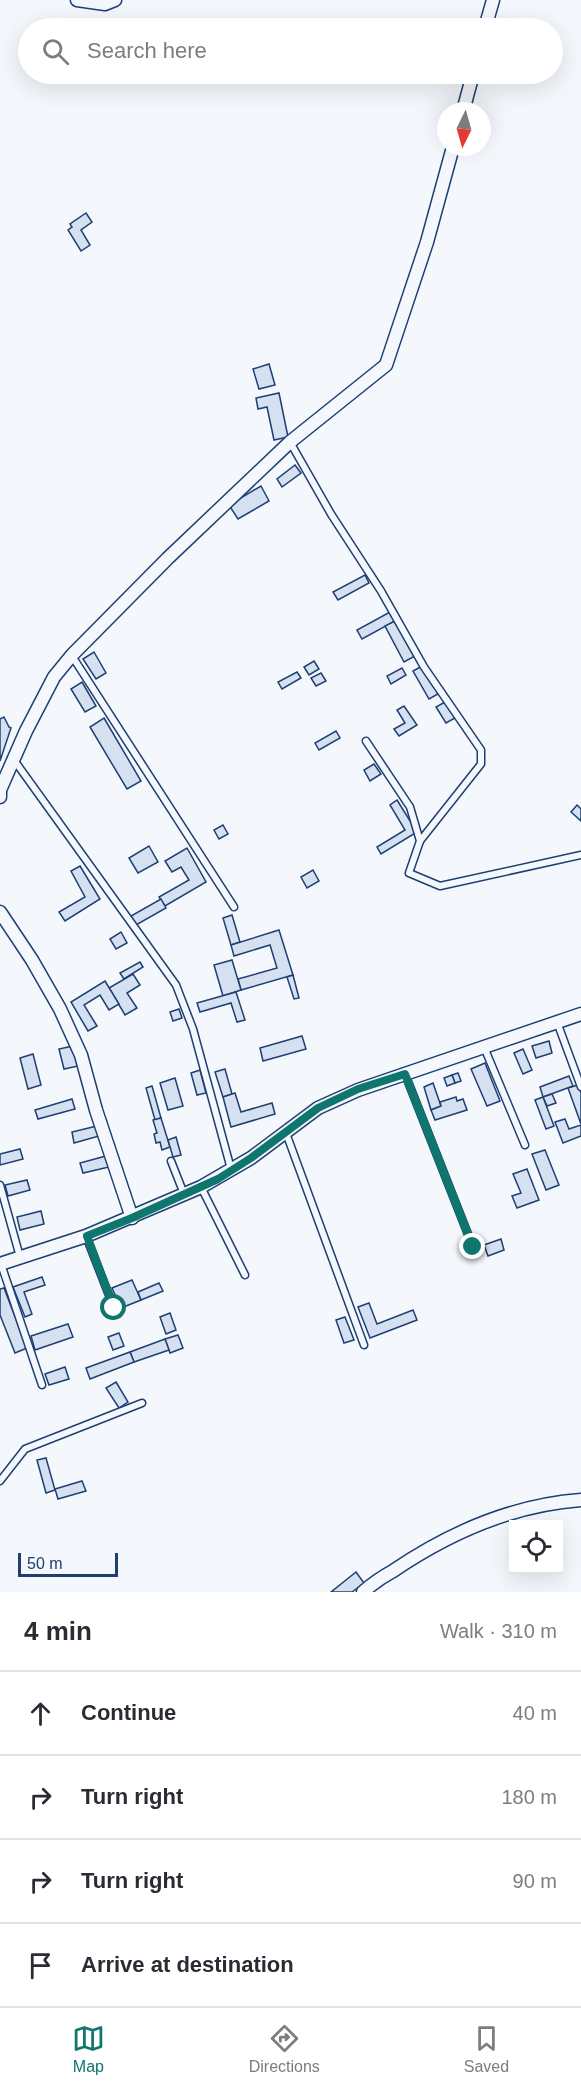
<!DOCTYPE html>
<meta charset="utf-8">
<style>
body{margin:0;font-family:Helvetica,sans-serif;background:#f2f2f3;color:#2b2b33}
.controls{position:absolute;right:18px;bottom:18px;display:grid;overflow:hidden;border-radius:0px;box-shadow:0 6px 24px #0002}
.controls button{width:54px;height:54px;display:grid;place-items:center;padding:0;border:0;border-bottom:2px solid #e1e1e2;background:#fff;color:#2b2b33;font:30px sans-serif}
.compass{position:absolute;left:437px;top:102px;width:54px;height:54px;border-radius:50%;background:#fff;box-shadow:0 6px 24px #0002;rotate:185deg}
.scale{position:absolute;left:18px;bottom:15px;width:100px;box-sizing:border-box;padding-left:6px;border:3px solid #1d3f73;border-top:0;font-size:16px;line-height:21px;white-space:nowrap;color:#1d3f73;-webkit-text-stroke:4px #f4f7fb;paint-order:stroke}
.stop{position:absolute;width:18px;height:18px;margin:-14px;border:4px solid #0f766e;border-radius:50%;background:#fff}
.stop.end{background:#0f766e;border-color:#fff;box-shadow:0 2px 6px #0008}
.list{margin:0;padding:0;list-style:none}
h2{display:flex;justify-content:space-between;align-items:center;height:78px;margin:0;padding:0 24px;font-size:26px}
h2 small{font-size:20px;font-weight:400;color:#7c7c81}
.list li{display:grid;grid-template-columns:39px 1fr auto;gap:18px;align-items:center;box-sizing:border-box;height:84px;padding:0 24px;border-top:2px solid #e1e1e2}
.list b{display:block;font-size:22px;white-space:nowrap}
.list em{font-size:20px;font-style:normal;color:#7c7c81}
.icon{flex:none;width:33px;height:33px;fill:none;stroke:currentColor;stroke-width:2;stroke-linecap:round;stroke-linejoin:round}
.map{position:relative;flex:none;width:581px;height:1592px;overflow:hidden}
.search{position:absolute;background:#fff;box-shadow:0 6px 24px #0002;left:18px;right:18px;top:18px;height:66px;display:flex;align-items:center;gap:15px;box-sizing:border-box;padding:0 21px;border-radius:33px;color:#7c7c81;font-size:22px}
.sheet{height:414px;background:#fff}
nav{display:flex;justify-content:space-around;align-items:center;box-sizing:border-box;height:84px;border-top:2px solid #e1e1e2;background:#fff;font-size:16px;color:#7c7c81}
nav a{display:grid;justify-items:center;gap:3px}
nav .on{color:#0f766e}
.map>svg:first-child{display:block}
.building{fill:#d5e0f0;stroke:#1d3f73;stroke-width:1.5}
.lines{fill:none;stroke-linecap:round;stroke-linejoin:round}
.lane-casing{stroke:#1d3f73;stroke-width:9}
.street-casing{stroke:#1d3f73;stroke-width:15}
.lane{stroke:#f4f7fb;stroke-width:6}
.street{stroke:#f4f7fb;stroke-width:12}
.route{stroke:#0f766e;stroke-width:8}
</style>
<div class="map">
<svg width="581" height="1592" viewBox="0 0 581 1592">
<rect width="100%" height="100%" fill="#f4f7fb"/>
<g class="building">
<polygon points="86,213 92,222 81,230 90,245 81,251 68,230 72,227 70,224"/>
<polygon points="269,364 275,385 259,389 253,369"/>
<polygon points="279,393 288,437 274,440 267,407 258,409 256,398"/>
<polygon points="295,465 301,473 282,487 277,479"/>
<polygon points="261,486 269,501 238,519 229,505"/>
<polygon points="365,575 369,583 338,600 333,592"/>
<polygon points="390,612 395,621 362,639 357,630"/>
<polygon points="395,621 415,656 404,662 385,626"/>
<polygon points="94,652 106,673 96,679 83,659"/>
<polygon points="314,661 319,669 309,675 304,667"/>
<polygon points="422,666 438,694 429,699 413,671"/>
<polygon points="402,668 406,675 391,684 387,676"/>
<polygon points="297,672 301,678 282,689 278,682"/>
<polygon points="321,673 326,681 316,686 311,678"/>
<polygon points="82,682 96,706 85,712 71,689"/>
<polygon points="445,702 455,718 446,723 436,707"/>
<polygon points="404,706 417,725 399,736 394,729 405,723 397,710"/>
<polygon points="4,717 9,727 11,728 0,761 0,719"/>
<polygon points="104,718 141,781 127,789 90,727"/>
<polygon points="336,731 340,738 319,750 315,743"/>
<polygon points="374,764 381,774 370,781 364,770"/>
<polygon points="397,800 417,832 381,854 377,847 405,830 390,805"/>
<polygon points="577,805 581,809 581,821 571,812"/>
<polygon points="223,825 228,834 219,839 214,830"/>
<polygon points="149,846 158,862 138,873 129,858"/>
<polygon points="187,848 206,882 165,906 159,897 189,880 181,867 172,872 165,861"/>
<polygon points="80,866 100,899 65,921 59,912 85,897 71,871"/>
<polygon points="313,870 319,881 307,888 301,877"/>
<polygon points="161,899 166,908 136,925 131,916"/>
<polygon points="232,915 240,942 231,945 223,918"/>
<polygon points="279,930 293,975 241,990 238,979 277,968 270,945 234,956 231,945"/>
<polygon points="121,932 127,943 116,949 110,939"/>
<polygon points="232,960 241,990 223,996 214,965"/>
<polygon points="140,962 143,967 124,979 120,973"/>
<polygon points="133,974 140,985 127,993 137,1008 125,1015 109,988"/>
<polygon points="293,975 299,998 294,999 287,977"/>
<polygon points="105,981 119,1004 109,1010 100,995 84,1005 97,1026 88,1031 71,1002"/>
<polygon points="236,992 245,1020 237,1022 231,1003 200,1012 197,1003"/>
<polygon points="179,1009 182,1018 173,1021 170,1012"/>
<polygon points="302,1036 306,1049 263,1061 260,1048"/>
<polygon points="549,1041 552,1053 536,1058 532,1046"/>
<polygon points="73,1046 78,1066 64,1069 59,1049"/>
<polygon points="523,1049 532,1070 523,1074 514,1053"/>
<polygon points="33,1054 41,1085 28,1089 20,1058"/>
<polygon points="485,1063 500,1101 487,1106 471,1069"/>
<polygon points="225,1069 232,1094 223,1097 215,1072"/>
<polygon points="200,1070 206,1093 197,1095 191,1073"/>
<polygon points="458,1073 461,1081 455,1083 452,1075"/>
<polygon points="452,1075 455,1083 447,1086 444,1078"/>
<polygon points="569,1076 573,1086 543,1097 540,1087"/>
<polygon points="175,1078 183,1106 168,1110 160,1083"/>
<polygon points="433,1083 441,1106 431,1110 424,1087"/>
<polygon points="578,1085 581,1093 581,1124 568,1088"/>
<polygon points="152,1086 161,1118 155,1120 146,1088"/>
<polygon points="235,1093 241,1112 272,1103 275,1114 231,1127 223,1097"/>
<polygon points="552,1094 556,1103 547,1106 543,1097"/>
<polygon points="456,1097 457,1101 463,1099 467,1110 435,1120 431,1110 441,1106 440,1102"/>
<polygon points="543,1097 554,1126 546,1129 535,1100"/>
<polygon points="72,1099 75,1109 38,1119 35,1110"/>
<polygon points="161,1118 170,1147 162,1150 160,1142 156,1143 154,1134 157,1133 153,1120"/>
<polygon points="565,1119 569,1129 581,1125 581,1136 563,1143 555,1122"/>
<polygon points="97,1126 99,1136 74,1143 72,1132"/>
<polygon points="176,1137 181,1155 173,1157 168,1140"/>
<polygon points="20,1149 23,1159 0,1165 0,1154"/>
<polygon points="545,1150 559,1185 546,1190 532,1154"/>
<polygon points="106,1156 109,1167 83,1173 80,1163"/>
<polygon points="527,1169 539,1200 517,1208 512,1196 521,1193 513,1174"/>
<polygon points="27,1180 30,1190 8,1196 5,1185"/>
<polygon points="41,1211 44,1224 20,1230 17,1217"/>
<polygon points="501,1239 504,1250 488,1256 484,1245"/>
<polygon points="42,1277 45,1285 24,1292 32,1314 25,1317 13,1287"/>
<polygon points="132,1280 141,1300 121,1308 112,1288"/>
<polygon points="159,1283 163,1291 141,1300 138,1292"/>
<polygon points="4,1288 27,1348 15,1353 0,1315 0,1289"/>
<polygon points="369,1303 377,1324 413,1310 417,1320 370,1338 358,1307"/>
<polygon points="170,1313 176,1330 166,1334 160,1317"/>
<polygon points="345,1317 354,1340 344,1343 336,1320"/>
<polygon points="68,1324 73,1337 35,1350 31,1336"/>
<polygon points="119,1333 124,1346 113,1350 108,1337"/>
<polygon points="178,1335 183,1348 170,1353 165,1339"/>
<polygon points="165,1339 169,1350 134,1362 130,1352"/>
<polygon points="130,1352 134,1362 90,1379 86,1368"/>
<polygon points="65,1367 69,1379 49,1385 45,1374"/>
<polygon points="116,1382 128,1402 119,1408 106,1388"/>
<polygon points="46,1458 55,1490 46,1493 37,1460"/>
<polygon points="82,1481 86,1491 58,1499 55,1489"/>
<polygon points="356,1572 364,1583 352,1592 331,1592"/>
</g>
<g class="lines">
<g class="lane-casing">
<g id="lane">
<polyline points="290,442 331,514 381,591 424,667 481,750 481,764 420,841"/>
<polyline points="72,656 234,907"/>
<polyline points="366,741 410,807 420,841 409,873 440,886 581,855"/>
<polyline points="14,760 176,985 193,1029 231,1169"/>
<polyline points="557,1022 581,1087"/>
<polyline points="484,1047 525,1145"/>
<polyline points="405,1074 473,1247"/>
<polyline points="286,1133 364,1345"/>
<polyline points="171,1161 184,1194"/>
<polyline points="0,1185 20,1257"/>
<polyline points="201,1187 245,1275"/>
<polyline points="86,1236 114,1308"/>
<polyline points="1,1264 42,1385"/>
<polyline points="0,1481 25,1449 142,1403"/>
</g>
</g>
<g class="street-casing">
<g id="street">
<polyline points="77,0 105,4 115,0"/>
<polyline points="485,28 493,0"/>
<polyline points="463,111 473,74"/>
<polyline points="0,797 0,790 26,731 54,677 72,655 168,558 290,442 386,365 427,242 453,147"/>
<polyline points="0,912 32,960 60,1009 81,1055 96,1110 132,1218"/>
<polyline points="0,1264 86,1236 201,1187 251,1158 318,1108 358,1090 581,1014"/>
<path d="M363,1592C372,1584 382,1577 393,1571C449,1533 513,1505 581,1500"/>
</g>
</g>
<use href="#lane" class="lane"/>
<use href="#street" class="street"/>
</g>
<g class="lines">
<polyline class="route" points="114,1308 87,1236 132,1218 218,1179 251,1158 318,1108 358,1089 405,1074 473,1247"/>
</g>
</svg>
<div class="controls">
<button><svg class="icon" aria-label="locate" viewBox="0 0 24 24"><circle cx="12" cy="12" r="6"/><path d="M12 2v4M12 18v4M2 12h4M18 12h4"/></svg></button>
</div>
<svg class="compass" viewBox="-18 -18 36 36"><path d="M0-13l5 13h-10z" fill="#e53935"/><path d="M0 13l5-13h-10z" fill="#7c7c81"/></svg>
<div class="scale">50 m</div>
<div class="stop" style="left:114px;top:1308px"></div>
<div class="stop end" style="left:473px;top:1247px"></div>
<div class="search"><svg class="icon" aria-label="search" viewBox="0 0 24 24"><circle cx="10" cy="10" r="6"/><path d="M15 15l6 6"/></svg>Search here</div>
</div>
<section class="sheet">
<h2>4 min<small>Walk · 310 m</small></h2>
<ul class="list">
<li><svg class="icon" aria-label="ahead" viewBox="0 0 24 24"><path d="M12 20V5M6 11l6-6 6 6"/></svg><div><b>Continue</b></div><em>40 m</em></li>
<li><svg class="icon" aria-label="right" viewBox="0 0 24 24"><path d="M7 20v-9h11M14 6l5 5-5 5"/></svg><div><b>Turn right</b></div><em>180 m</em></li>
<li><svg class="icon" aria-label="right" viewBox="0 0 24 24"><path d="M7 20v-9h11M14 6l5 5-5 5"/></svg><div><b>Turn right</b></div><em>90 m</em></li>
<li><svg class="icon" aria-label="arrive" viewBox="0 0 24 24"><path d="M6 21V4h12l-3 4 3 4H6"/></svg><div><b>Arrive at destination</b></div></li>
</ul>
</section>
<nav>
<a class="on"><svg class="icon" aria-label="map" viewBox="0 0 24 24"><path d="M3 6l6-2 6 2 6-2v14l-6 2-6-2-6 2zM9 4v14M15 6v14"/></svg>Map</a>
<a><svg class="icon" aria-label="directions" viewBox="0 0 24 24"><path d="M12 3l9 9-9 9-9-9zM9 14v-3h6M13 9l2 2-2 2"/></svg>Directions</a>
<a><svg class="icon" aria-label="saved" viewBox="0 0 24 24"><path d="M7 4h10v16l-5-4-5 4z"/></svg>Saved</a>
</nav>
